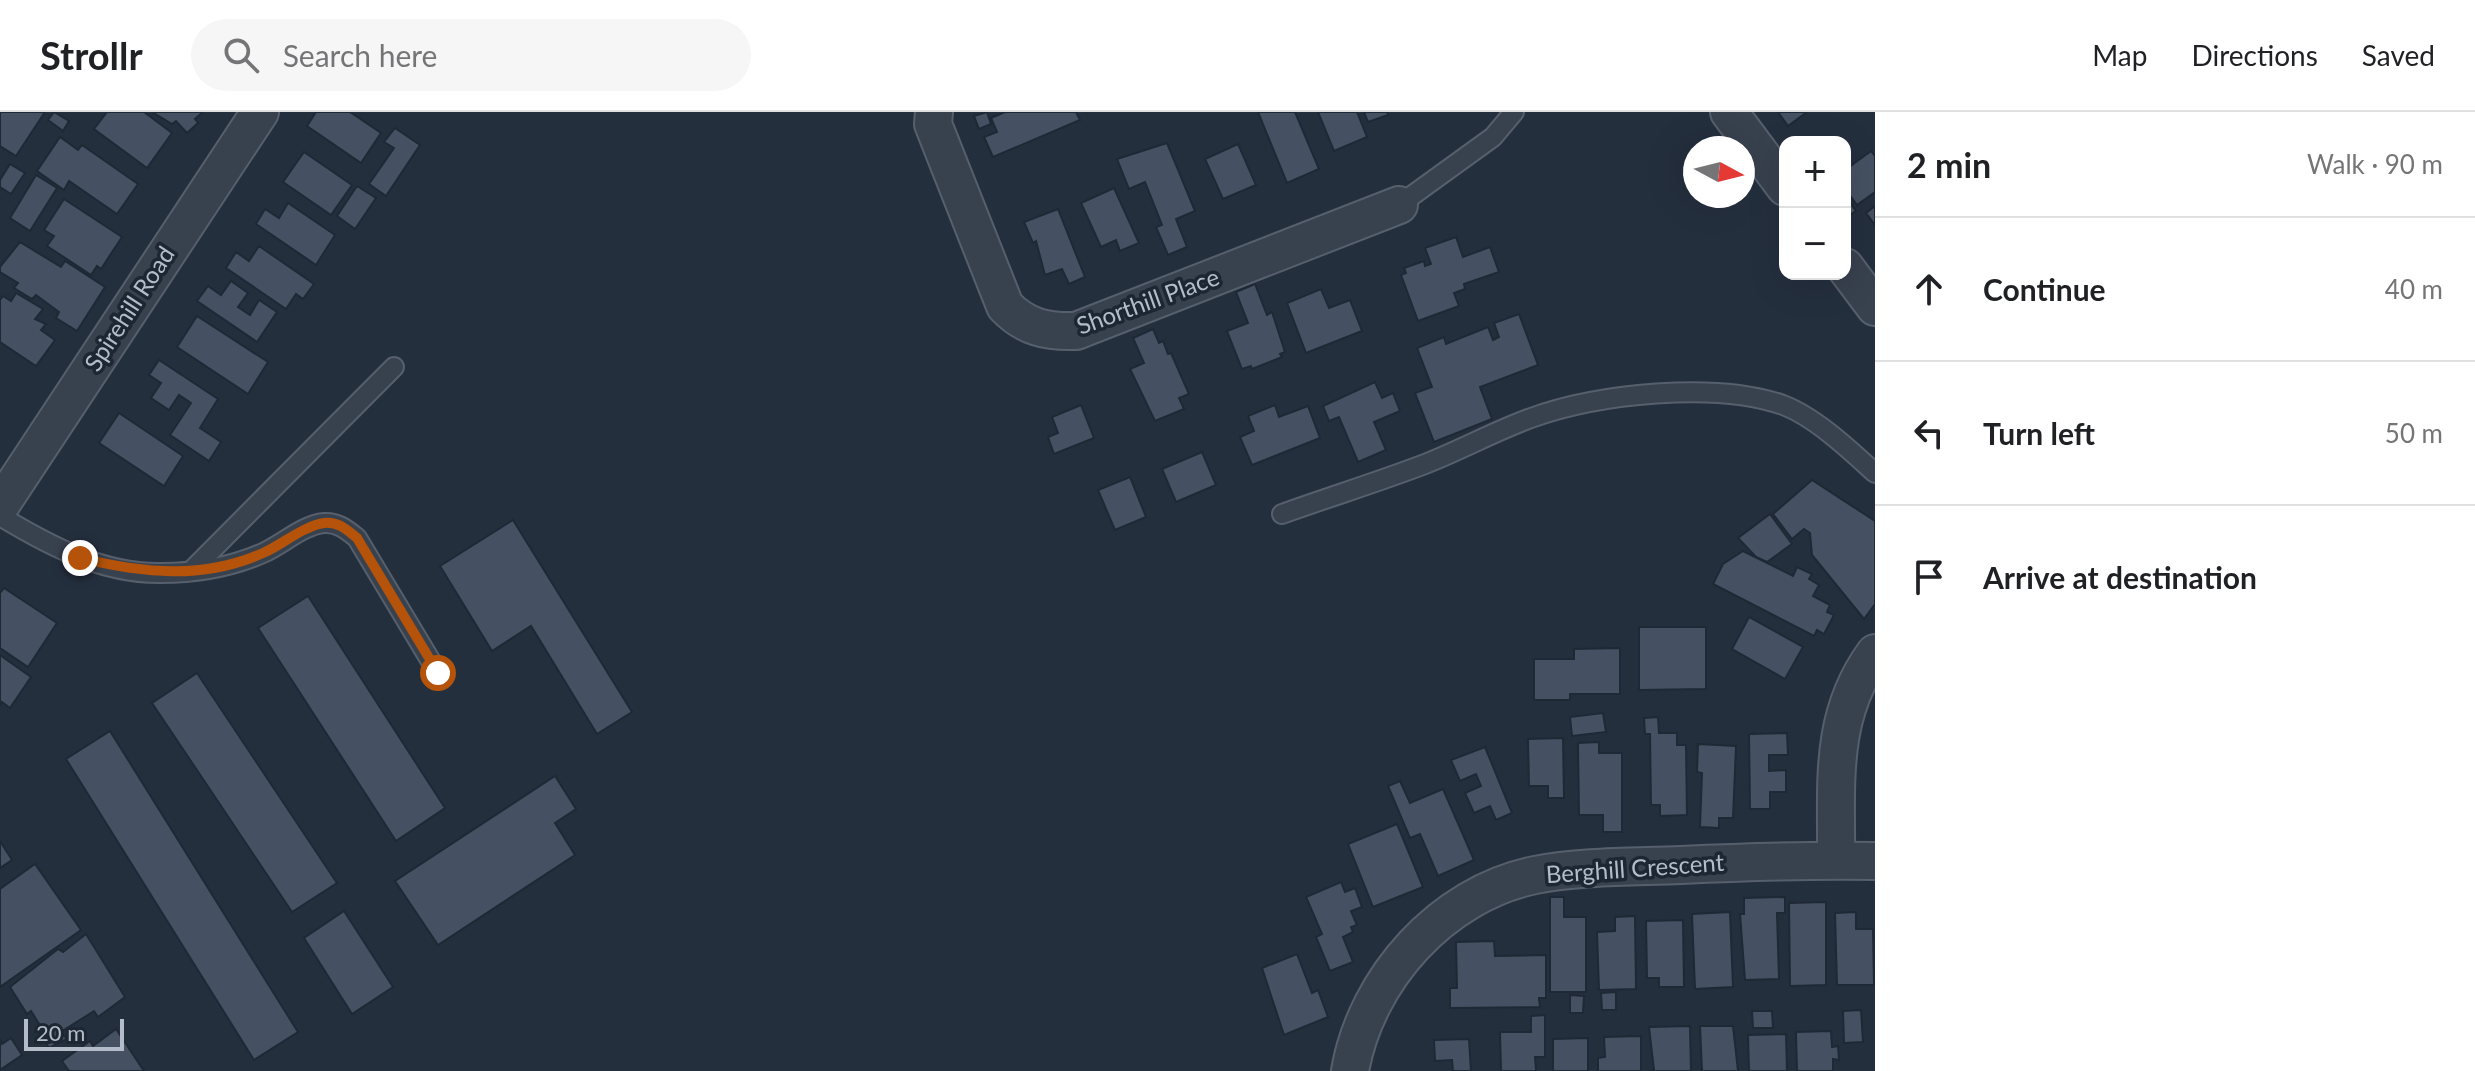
<!DOCTYPE html>
<meta charset="utf-8">
<style>
body{margin:0;font-family:Lato,sans-serif;background:#f6f6f6;color:#202124}
.controls{position:absolute;right:24px;top:24px;display:grid;overflow:hidden;border-radius:16px;box-shadow:0 8px 32px #0002}
.controls button{width:72px;height:72px;display:grid;place-items:center;padding:0;border:0;border-bottom:2px solid #e0e0e0;background:#fff;color:#202124;font:40px sans-serif}
.compass{position:absolute;left:1683px;top:24px;width:72px;height:72px;border-radius:50%;background:#fff;box-shadow:0 8px 32px #0002;rotate:97deg}
.scale{position:absolute;left:24px;bottom:20px;width:100px;box-sizing:border-box;padding-left:8px;border:4px solid #b4bcc9;border-top:0;font-size:22px;line-height:28px;white-space:nowrap;color:#b4bcc9;-webkit-text-stroke:6px #1d2633;paint-order:stroke}
.stop{position:absolute;width:24px;height:24px;margin:-18px;border:6px solid #b45309;border-radius:50%;background:#fff}
.stop.end{background:#b45309;border-color:#fff;box-shadow:0 2px 8px #0008}
.list{margin:0;padding:0;list-style:none}
h2{display:flex;justify-content:space-between;align-items:center;height:104px;margin:0;padding:0 32px;font-size:34px}
h2 small{font-size:26px;font-weight:400;color:#757577}
.list li{display:grid;grid-template-columns:52px 1fr auto;gap:24px;align-items:center;box-sizing:border-box;height:144px;padding:0 32px;border-top:2px solid #e0e0e0}
.list b{display:block;font-size:30px;white-space:nowrap}
.list em{font-size:26px;font-style:normal;color:#757577}
.icon{flex:none;width:44px;height:44px;fill:none;stroke:currentColor;stroke-width:2;stroke-linecap:round;stroke-linejoin:round}
.map{position:relative;flex:none;width:1875px;height:959px;overflow:hidden}
header{display:flex;align-items:center;gap:48px;box-sizing:border-box;height:112px;padding:0 40px;background:#fff;border-bottom:2px solid #e0e0e0}
header strong{font-size:38px}
nav{display:flex;gap:44px;margin-inline-start:auto;font-size:28px}
.search{width:560px;height:72px;background:#f6f6f6;display:flex;align-items:center;gap:20px;box-sizing:border-box;padding:0 28px;border-radius:44px;color:#757577;font-size:30px}
main{display:flex}
aside{flex:1;background:#fff}
.map>svg:first-child{display:block}
.building{fill:#455162;stroke:#1f2835;stroke-width:2}
.lines{fill:none;stroke-linecap:round;stroke-linejoin:round}
.lane-casing{stroke:#565f6c;stroke-width:22}
.street-casing{stroke:#565f6c;stroke-width:40}
.lane{stroke:#38414e;stroke-width:18}
.street{stroke:#38414e;stroke-width:36}
.route{stroke:#b45309;stroke-width:10}
.labels{text-anchor:middle;stroke-width:7;stroke-linejoin:round;paint-order:stroke}
.street-label{font-size:24px;fill:#b4bcc9;stroke:#1d2633}
</style>
<header>
<strong>Strollr</strong>
<div class="search"><svg class="icon" aria-label="search" viewBox="0 0 24 24"><circle cx="10" cy="10" r="6"/><path d="M15 15l6 6"/></svg>Search here</div>
<nav><a>Map</a><a>Directions</a><a>Saved</a></nav>
</header>
<main>
<div class="map">
<svg width="1875" height="959" viewBox="0 0 1875 959">
<rect width="100%" height="100%" fill="#242f3e"/>
<g class="building">
<polygon points="0,0 45,0 16,44 0,34"/>
<polygon points="54,0 69,9 63,19 48,8"/>
<polygon points="107,0 144,0 172,21 147,56 94,17"/>
<polygon points="152,0 203,0 195,7 198,11 187,21 176,9 172,12"/>
<polygon points="316,0 350,0 381,21 361,51 307,14"/>
<polygon points="987,0 991,12 979,17 974,4"/>
<polygon points="1005,0 1076,0 1080,8 993,45 984,25 997,20 991,6"/>
<polygon points="1258,0 1295,0 1319,57 1287,71"/>
<polygon points="1318,0 1357,0 1367,25 1334,39"/>
<polygon points="1364,0 1387,0 1388,3 1368,10"/>
<polygon points="1778,0 1807,0 1788,14"/>
<polygon points="395,16 420,33 386,84 369,72 394,36 384,30"/>
<polygon points="60,25 78,38 82,33 138,72 117,102 69,69 64,78 37,59"/>
<polygon points="1167,31 1195,99 1176,107 1187,135 1168,143 1156,115 1162,113 1145,70 1129,77 1117,47"/>
<polygon points="1238,32 1256,73 1223,87 1205,47"/>
<polygon points="1871,39 1875,44 1875,80 1857,93 1845,77 1845,58"/>
<polygon points="304,40 352,73 331,103 283,70"/>
<polygon points="10,52 25,61 11,82 0,75 0,68"/>
<polygon points="36,63 57,76 30,119 10,106"/>
<polygon points="357,74 376,86 355,117 337,104"/>
<polygon points="1114,76 1139,131 1120,139 1116,128 1101,135 1081,91"/>
<polygon points="1845,84 1856,99 1845,106"/>
<polygon points="64,87 122,125 101,157 97,154 91,163 47,134 54,124 44,118"/>
<polygon points="288,91 335,123 316,153 256,112 265,97 279,106"/>
<polygon points="1875,94 1875,113 1866,101"/>
<polygon points="1058,97 1085,165 1069,172 1062,157 1045,163 1036,129 1033,131 1024,110"/>
<polygon points="1456,125 1463,145 1490,135 1499,160 1464,172 1465,177 1454,181 1459,194 1418,209 1401,163 1406,161 1404,156 1424,149 1425,154 1431,152 1425,136"/>
<polygon points="20,130 61,155 65,149 105,175 77,219 56,206 59,200 36,183 32,187 14,176 18,171 0,160 0,155"/>
<polygon points="259,134 314,172 303,187 296,182 286,197 226,156 236,140 249,149"/>
<polygon points="231,169 248,181 238,195 250,203 259,188 277,200 257,230 197,189 208,174 221,183"/>
<polygon points="1255,172 1267,203 1272,200 1285,240 1280,242 1282,245 1252,257 1251,254 1242,257 1227,219 1248,211 1236,180"/>
<polygon points="1321,177 1329,196 1350,188 1362,219 1306,241 1287,191"/>
<polygon points="16,181 43,197 35,207 46,212 41,218 55,228 36,254 0,230 0,188 3,184 11,189"/>
<polygon points="1519,202 1538,253 1480,275 1492,307 1434,330 1415,281 1432,275 1417,236 1444,225 1446,232 1488,215 1493,228 1499,225 1494,211"/>
<polygon points="197,204 268,250 248,282 177,235"/>
<polygon points="1153,217 1159,231 1163,229 1168,242 1171,241 1189,282 1179,286 1184,297 1155,309 1130,257 1144,251 1133,226"/>
<polygon points="159,248 218,287 200,316 221,330 209,349 170,323 191,291 179,283 169,298 151,286 161,271 149,263"/>
<polygon points="1375,270 1382,286 1393,281 1400,299 1374,310 1386,338 1358,350 1339,305 1329,309 1323,294"/>
<polygon points="1081,293 1094,326 1054,342 1048,325 1058,321 1052,305"/>
<polygon points="1275,293 1279,305 1308,294 1320,326 1252,353 1240,325 1254,319 1248,304"/>
<polygon points="119,301 183,344 164,374 99,331"/>
<polygon points="1202,340 1216,373 1176,390 1162,357"/>
<polygon points="1130,365 1146,405 1115,418 1098,378"/>
<polygon points="1812,368 1875,409 1875,492 1864,507 1812,443 1810,421 1804,417 1792,427 1773,402"/>
<polygon points="1770,402 1792,432 1767,450 1756,445 1738,426"/>
<polygon points="513,408 632,600 597,622 531,514 492,539 440,454"/>
<polygon points="1743,439 1793,464 1797,455 1812,462 1809,467 1819,473 1813,484 1830,493 1827,500 1834,503 1824,522 1817,518 1814,524 1713,472 1723,452"/>
<polygon points="4,476 57,511 28,555 0,536 0,481"/>
<polygon points="308,484 445,696 396,729 258,516"/>
<polygon points="1749,505 1803,535 1785,567 1732,537"/>
<polygon points="1639,515 1706,515 1706,577 1639,578"/>
<polygon points="1620,536 1620,582 1570,582 1570,588 1534,588 1534,547 1574,547 1574,537"/>
<polygon points="0,543 31,565 10,596 2,590 0,594"/>
<polygon points="197,561 337,771 292,800 152,591"/>
<polygon points="1603,601 1606,620 1572,624 1570,605"/>
<polygon points="1658,605 1659,621 1677,621 1677,633 1686,633 1687,703 1660,704 1660,693 1651,693 1650,622 1645,622 1644,606"/>
<polygon points="110,619 298,920 254,948 66,647"/>
<polygon points="1787,621 1788,643 1769,643 1769,659 1786,658 1786,680 1770,680 1770,697 1750,697 1749,622"/>
<polygon points="1563,626 1564,686 1548,686 1548,674 1529,674 1528,627"/>
<polygon points="1599,630 1599,641 1622,641 1622,720 1603,720 1603,703 1579,703 1578,631"/>
<polygon points="1698,632 1736,634 1733,706 1719,706 1719,716 1700,715 1702,661 1697,660"/>
<polygon points="1485,635 1512,701 1496,708 1490,694 1474,701 1465,681 1481,674 1476,662 1460,669 1451,648"/>
<polygon points="555,664 576,697 555,711 575,743 438,833 395,769"/>
<polygon points="1400,669 1410,691 1443,677 1474,748 1438,764 1420,722 1410,726 1388,674"/>
<polygon points="1397,712 1423,775 1373,795 1348,732"/>
<polygon points="0,729 12,748 0,756"/>
<polygon points="35,752 81,818 0,875 0,777"/>
<polygon points="1341,770 1345,780 1355,776 1362,795 1351,799 1357,813 1351,815 1353,820 1343,825 1353,850 1330,859 1316,825 1322,822 1306,785"/>
<polygon points="1550,785 1564,785 1564,805 1586,805 1586,880 1550,880"/>
<polygon points="1785,785 1785,801 1777,801 1779,867 1745,868 1740,802 1744,802 1744,786"/>
<polygon points="1826,790 1826,873 1790,874 1789,791"/>
<polygon points="344,799 393,875 352,902 304,826"/>
<polygon points="1730,800 1733,875 1695,877 1692,802"/>
<polygon points="1856,800 1856,817 1873,817 1874,873 1837,873 1835,801"/>
<polygon points="1635,804 1636,877 1599,878 1597,820 1615,819 1615,805"/>
<polygon points="1683,808 1684,875 1659,875 1659,866 1647,866 1646,809"/>
<polygon points="86,822 125,885 98,905 94,899 61,920 67,927 49,936 46,931 48,926 31,899 27,902 10,875 58,837 63,840"/>
<polygon points="1494,829 1495,844 1546,843 1546,886 1539,886 1540,895 1450,896 1450,876 1457,876 1456,830"/>
<polygon points="1297,842 1312,881 1318,878 1328,905 1284,923 1262,856"/>
<polygon points="1616,880 1616,898 1602,898 1601,881"/>
<polygon points="1570,883 1584,884 1583,901 1570,901"/>
<polygon points="1861,898 1863,930 1844,931 1843,899"/>
<polygon points="1752,899 1772,899 1773,916 1753,916"/>
<polygon points="1545,903 1545,945 1535,945 1536,959 1501,959 1500,920 1531,920 1531,904"/>
<polygon points="1690,914 1691,959 1649,959 1654,958 1649,915"/>
<polygon points="1700,914 1733,914 1738,959 1702,959"/>
<polygon points="116,917 144,959 69,959 62,949 90,929 93,934"/>
<polygon points="1831,919 1832,935 1838,934 1839,948 1833,947 1833,959 1797,959 1796,920"/>
<polygon points="1786,922 1787,959 1749,959 1748,923"/>
<polygon points="1641,924 1641,959 1598,959 1598,946 1605,945 1604,925"/>
<polygon points="11,926 22,943 0,958 0,928 2,932"/>
<polygon points="1588,926 1588,959 1553,959 1553,927"/>
<polygon points="1469,927 1471,959 1453,959 1452,948 1435,949 1434,928"/>
</g>
<g class="lines">
<g class="lane-casing">
<g id="lane">
<polyline points="1399,93 1493,25 1514,0"/>
<path d="M1282,402C1329,385 1378,370 1425,352C1461,338 1495,319 1531,306C1597,282 1715,269 1783,293C1815,305 1850,338 1875,361"/>
<path d="M0,404C48,433 102,462 161,461C196,461 231,455 263,441C283,432 303,413 324,411C338,410 347,418 357,426L438,561"/>
<polyline points="191,459 394,255"/>
</g>
</g>
<g class="street-casing">
<g id="street">
<path d="M934,0L933,12L1005,194C1025,215 1046,220 1076,219L1399,93"/>
<polyline points="1729,0 1785,75"/>
<polyline points="1845,155 1875,195"/>
<polyline points="0,394 260,0"/>
<path d="M1836,748C1837,673 1828,605 1875,541"/>
<path d="M1350,959C1366,867 1442,782 1535,763C1583,754 1632,755 1681,753C1745,750 1810,748 1875,749"/>
</g>
</g>
<use href="#lane" class="lane"/>
<use href="#street" class="street"/>
</g>
<g class="lines">
<path class="route" d="M80,446C142,461 203,468 263,441C282,433 303,414 324,411C338,409 347,418 357,426L438,561"/>
</g>
<g class="labels">
<g class="street-label">
<text transform="translate(1148 190) rotate(-20)" y="8">Shorthill Place</text>
<text transform="translate(130 197) rotate(-57)" y="8">Spirehill Road</text>
<text transform="translate(1635 757) rotate(-4)" y="8">Berghill Crescent</text>
</g>
</g>
</svg>
<div class="controls">
<button>+</button>
<button>−</button>
</div>
<svg class="compass" viewBox="-18 -18 36 36"><path d="M0-13l5 13h-10z" fill="#e53935"/><path d="M0 13l5-13h-10z" fill="#757577"/></svg>
<div class="scale">20 m</div>
<div class="stop" style="left:438px;top:561px"></div>
<div class="stop end" style="left:80px;top:446px"></div>
</div>
<aside>
<h2>2 min<small>Walk · 90 m</small></h2>
<ul class="list">
<li><svg class="icon" aria-label="ahead" viewBox="0 0 24 24"><path d="M12 20V5M6 11l6-6 6 6"/></svg><div><b>Continue</b></div><em>40 m</em></li>
<li><svg class="icon" aria-label="left" viewBox="0 0 24 24"><path d="M17 20v-9H6M10 6l-5 5 5 5"/></svg><div><b>Turn left</b></div><em>50 m</em></li>
<li><svg class="icon" aria-label="arrive" viewBox="0 0 24 24"><path d="M6 21V4h12l-3 4 3 4H6"/></svg><div><b>Arrive at destination</b></div></li>
</ul>
</aside>
</main>
